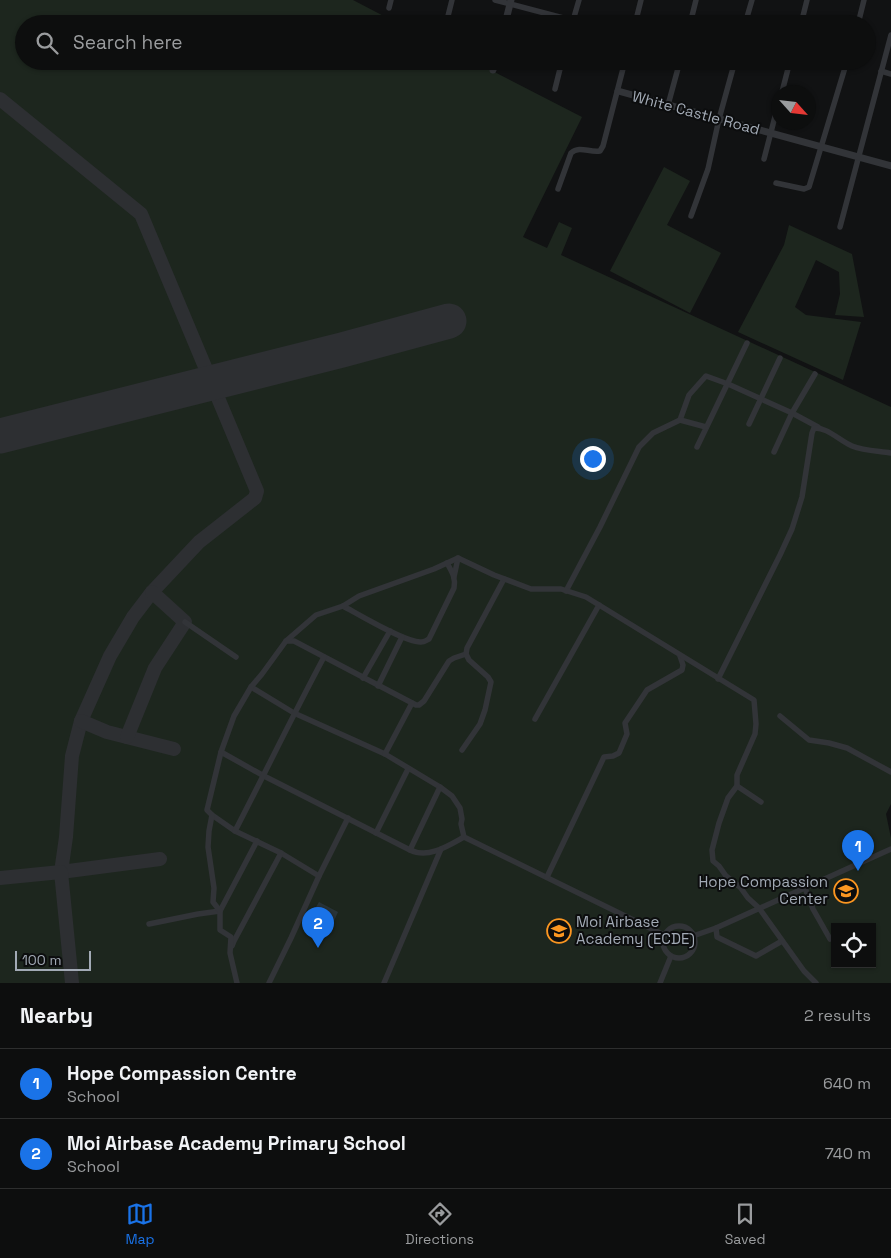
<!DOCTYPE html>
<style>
body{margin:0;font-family:"Space Grotesk",sans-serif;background:#1b1c1c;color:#f1f3f6}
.controls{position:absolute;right:15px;bottom:15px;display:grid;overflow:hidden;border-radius:0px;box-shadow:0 1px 4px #0004}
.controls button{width:45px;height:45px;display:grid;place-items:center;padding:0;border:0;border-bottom:1px solid #2d2e2e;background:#0d0e0e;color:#f1f3f6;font:25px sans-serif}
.compass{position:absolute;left:771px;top:85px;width:45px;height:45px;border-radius:50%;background:#0d0e0e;box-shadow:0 1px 4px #0004;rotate:117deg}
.scale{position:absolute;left:15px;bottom:12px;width:76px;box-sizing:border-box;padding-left:5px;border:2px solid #a2aab5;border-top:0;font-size:14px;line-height:18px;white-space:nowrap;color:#a2aab5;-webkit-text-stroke:4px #0c0d0e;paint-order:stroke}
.you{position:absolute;left:592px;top:458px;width:18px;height:18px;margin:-12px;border:4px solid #fff;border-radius:50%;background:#1a73e8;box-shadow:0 0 0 8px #1a73e833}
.badge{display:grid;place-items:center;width:32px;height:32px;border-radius:50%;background:#1a73e8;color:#fff;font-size:16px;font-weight:700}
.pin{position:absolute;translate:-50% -41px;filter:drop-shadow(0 1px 2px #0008)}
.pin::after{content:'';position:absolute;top:26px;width:18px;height:15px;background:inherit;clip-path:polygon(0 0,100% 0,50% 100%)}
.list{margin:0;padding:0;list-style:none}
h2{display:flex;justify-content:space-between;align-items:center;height:65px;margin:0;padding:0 20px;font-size:21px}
h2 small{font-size:16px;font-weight:400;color:#9a9c9e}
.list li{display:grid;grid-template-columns:32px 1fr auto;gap:15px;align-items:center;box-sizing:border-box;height:70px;padding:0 20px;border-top:1px solid #2d2e2e}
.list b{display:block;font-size:19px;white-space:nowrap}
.list p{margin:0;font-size:16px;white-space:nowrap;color:#9a9c9e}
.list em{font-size:16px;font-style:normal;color:#9a9c9e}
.icon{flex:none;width:28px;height:28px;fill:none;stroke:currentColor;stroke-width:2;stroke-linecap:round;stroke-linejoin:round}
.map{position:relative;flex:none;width:891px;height:983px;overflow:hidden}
.search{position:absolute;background:#0d0e0e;box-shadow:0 1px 4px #0004;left:15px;right:15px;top:15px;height:55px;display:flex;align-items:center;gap:12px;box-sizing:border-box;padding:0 18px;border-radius:28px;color:#9a9c9e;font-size:19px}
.sheet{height:205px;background:#0d0e0e}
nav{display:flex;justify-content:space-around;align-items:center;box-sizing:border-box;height:70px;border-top:1px solid #2d2e2e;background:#0d0e0e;font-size:14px;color:#9a9c9e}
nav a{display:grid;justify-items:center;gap:2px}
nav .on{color:#1a73e8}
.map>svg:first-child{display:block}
.green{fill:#1d261e;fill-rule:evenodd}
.water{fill:#293439}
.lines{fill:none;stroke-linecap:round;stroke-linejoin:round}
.taxiway{stroke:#2d2f32;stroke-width:14}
.runway{stroke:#2d2f32;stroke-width:35}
.minor{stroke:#323438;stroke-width:5.5}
.tertiary{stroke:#323438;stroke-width:7}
.labels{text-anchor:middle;stroke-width:4;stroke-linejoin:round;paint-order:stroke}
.street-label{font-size:15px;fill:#a2aab5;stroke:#0c0d0e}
.poi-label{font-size:15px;fill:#a2aab5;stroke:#0c0d0e;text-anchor:end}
</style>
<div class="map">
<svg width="891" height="983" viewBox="0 0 891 983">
<rect width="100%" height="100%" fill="#111213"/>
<g class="green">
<path d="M0,0H353L399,24H24V61H473L582,117L523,237L547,248L559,222L572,228L561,255L891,407V804L886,814L891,838V983H0ZM835,927H872V964H835Z"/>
<polygon points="664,167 690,181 667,225 721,253 690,313 610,271"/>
<polygon points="789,225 852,254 864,317 835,315 840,294 839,272 816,260 795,307 806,315 861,322 843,380 738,332 784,245"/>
</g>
<polygon class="water" points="319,902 338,912 333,923 313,912"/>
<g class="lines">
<g class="taxiway">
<polyline points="0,99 141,214 257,491 255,498 199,542 152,592 133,617 110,656 81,721 72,756 66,837 61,872 160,859"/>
<polyline points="81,721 107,732 174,749"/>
<polyline points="127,737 155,668 185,622 152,592"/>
<polyline points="0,878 61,872 72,983"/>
</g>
<polyline class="runway" points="0,436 342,350 449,321"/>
<g class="minor">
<polyline points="495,0 586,24"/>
<polyline points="389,8 391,0"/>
<polyline points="446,24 452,0"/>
<polyline points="572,24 579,0"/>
<polyline points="635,24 641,0"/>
<polyline points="690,24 696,0"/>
<polyline points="745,24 752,0"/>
<polyline points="801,24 807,0"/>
<polyline points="858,24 864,0"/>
<polyline points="881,71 891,74"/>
<polyline points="555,89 562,61"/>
<polyline points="782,92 790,61"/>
<polyline points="668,105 680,61"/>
<polyline points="764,159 778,105"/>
<polyline points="776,183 804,189 809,187 847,61"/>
<path d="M558,189L571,153C580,145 589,153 600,151L603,146L625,61"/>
<polyline points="691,216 708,169 719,119 735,61"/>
<polyline points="840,227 891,35"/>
<polyline points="680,420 689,395 705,377 706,376 728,384 792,413 818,427"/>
<polyline points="749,424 780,358"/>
<polyline points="697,447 747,343"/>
<polyline points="774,452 792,413 815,374"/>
<polyline points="454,577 458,558"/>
<polyline points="566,591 600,527 639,447 653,433 680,420 706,427"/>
<path d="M343,606C358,614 406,643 421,642C425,642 425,641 429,639L454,588C456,578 452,572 447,563"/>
<polyline points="185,622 236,657"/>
<polyline points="286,641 294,641 416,705 419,705 424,701 449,661 454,658 466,654"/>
<polyline points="363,678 390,631"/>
<path d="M718,679L780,555L792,529L802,497L812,433L814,428C827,427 840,441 852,446C864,451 879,451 891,453"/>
<polyline points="378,686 402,637"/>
<polyline points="251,687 294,713 385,754 440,787"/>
<polyline points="780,716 809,740 829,743 847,748 891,772"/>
<polyline points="535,719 599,605"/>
<polyline points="462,750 480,724 485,710 491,682 488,677 469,660 466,654 467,648 504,579"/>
<polyline points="221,752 264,776 410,850"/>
<polyline points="385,754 412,703"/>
<polyline points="737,786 761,802"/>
<polyline points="212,815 235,831 281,853 319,876"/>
<path d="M235,831C265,773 293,715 324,657"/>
<polyline points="376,833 408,769"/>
<path d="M464,837L461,824L462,819L460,808L452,796L440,787L410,850C428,859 448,846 464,837L664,935"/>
<polyline points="547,877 604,757 613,756 619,753 627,734 625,723 647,690 682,670 683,665 680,656"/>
<polyline points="805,888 813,909 830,939"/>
<polyline points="149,924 198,914 220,911 257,841"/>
<circle cx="679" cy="942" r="16"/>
<polyline points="716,928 717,937 756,956 782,941"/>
<polyline points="693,936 716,928 891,849"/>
<polyline points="232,946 234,941 281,853"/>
<polyline points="237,983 230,953 231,937 220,930 220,911 213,902 214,888 208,847 209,831 212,815 207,810 221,752 234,716 251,687 262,674 286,641 316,615 343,606 359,596 434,569 458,558 494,575 531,589 561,589 586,597 754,700 756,724 755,734 737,775 737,786 728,798 719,823 712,850 713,861 719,866 726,876 740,887 748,898 759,908 804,971 816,983"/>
<polyline points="269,983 291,938 319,876 348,818"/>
<polyline points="384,983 441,849"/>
<polyline points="660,983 671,956"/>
</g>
<g class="tertiary">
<polyline points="505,24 511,0"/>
<polyline points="493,70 495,61"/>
<polyline points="618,91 891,166"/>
</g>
</g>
<defs>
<g id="school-ring" transform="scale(1.25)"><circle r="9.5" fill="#0c0d0e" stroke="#fb9621" stroke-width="1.5"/><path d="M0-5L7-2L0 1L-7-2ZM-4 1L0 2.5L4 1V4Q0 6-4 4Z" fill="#fb9621"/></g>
</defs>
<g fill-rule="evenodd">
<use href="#school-ring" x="846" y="891"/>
<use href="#school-ring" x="559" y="931"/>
</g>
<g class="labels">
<g class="street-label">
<text transform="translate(696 113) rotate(15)" y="5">White Castle Road</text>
</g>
<g class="poi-label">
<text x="828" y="887">Hope Compassion<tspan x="828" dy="17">Center</tspan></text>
<text x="576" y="927" text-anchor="start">Moi Airbase<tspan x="576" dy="17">Academy (ECDE)</tspan></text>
</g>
</g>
</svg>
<div class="controls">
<button><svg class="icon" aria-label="locate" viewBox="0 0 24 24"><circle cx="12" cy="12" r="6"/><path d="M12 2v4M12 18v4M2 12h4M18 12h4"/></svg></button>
</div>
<svg class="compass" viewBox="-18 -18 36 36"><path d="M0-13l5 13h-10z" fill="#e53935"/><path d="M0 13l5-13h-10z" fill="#9a9c9e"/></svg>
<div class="scale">100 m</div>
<div class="you"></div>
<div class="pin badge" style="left:858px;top:871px">1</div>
<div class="pin badge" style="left:318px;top:948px">2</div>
<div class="search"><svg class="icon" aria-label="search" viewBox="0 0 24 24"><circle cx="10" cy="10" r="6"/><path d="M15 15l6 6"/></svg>Search here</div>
</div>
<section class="sheet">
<h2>Nearby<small>2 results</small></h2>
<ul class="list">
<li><span class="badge">1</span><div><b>Hope Compassion Centre</b><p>School</p></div><em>640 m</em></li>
<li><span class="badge">2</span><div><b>Moi Airbase Academy Primary School</b><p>School</p></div><em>740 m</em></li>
</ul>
</section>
<nav>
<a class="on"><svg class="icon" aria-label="map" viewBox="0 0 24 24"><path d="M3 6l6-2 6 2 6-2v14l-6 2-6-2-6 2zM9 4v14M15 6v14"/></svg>Map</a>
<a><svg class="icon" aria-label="directions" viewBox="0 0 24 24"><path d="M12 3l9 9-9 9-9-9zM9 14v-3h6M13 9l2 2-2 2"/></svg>Directions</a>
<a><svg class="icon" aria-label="saved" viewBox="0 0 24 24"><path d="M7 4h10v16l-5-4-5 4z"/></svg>Saved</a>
</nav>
